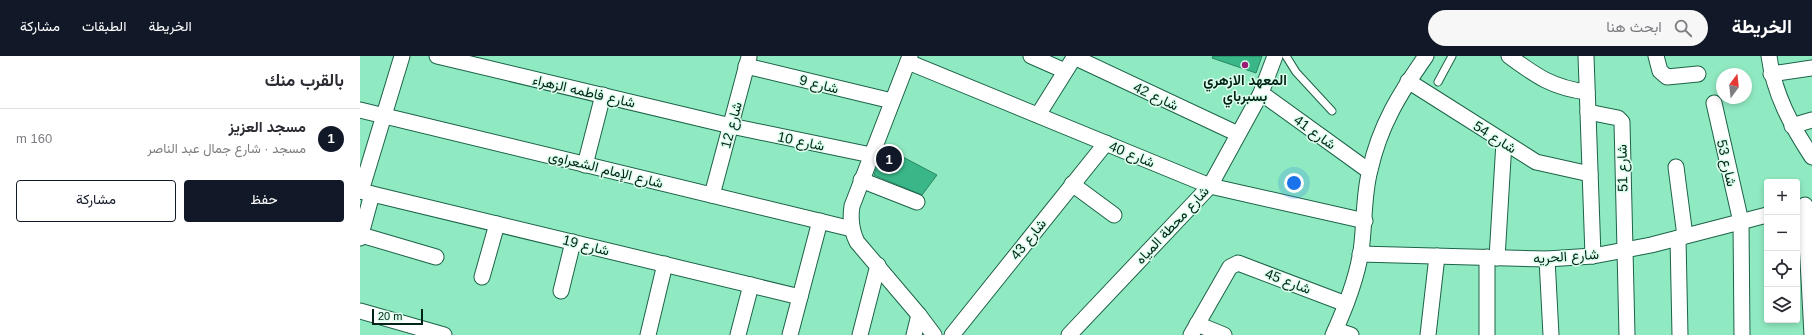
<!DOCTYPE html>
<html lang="ar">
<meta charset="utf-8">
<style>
body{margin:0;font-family:Helvetica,Vazirmatn,sans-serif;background:#f7f7f7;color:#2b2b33;direction:rtl}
.controls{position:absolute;right:12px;bottom:12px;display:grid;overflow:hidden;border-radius:4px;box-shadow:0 2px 6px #0003}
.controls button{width:36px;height:36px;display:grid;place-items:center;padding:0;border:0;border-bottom:1px solid #e1e1e2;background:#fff;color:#2b2b33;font:20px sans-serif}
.compass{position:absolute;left:1356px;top:12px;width:36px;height:36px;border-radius:50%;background:#fff;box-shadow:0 2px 6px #0003;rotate:15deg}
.scale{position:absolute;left:12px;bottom:10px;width:51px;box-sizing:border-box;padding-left:4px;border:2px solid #002416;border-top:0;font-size:11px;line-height:14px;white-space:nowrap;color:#002416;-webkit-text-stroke:3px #dcfeed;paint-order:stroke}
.you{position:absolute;left:934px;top:127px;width:14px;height:14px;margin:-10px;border:3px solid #fff;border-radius:50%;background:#1a73e8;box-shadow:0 0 0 6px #1a73e833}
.badge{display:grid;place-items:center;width:26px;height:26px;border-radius:50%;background:#111827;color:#fff;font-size:13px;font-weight:700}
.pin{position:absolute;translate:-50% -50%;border:2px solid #fff;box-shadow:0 1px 4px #0006}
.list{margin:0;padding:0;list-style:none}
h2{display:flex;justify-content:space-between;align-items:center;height:52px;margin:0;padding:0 16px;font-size:17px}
h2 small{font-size:13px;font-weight:400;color:#7c7c81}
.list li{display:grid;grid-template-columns:26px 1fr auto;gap:12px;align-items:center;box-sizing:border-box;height:60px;padding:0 16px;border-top:1px solid #e1e1e2}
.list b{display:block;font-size:15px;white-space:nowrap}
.list p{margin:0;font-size:13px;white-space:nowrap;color:#7c7c81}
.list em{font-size:13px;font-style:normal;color:#7c7c81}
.actions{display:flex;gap:8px;padding:12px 16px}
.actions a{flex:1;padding:9px 0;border:1px solid #111827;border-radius:4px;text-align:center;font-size:14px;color:#111827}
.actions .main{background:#111827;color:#fff}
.icon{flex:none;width:22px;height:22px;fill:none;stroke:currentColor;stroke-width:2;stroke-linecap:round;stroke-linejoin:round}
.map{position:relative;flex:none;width:1452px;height:279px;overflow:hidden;direction:ltr}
header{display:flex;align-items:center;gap:24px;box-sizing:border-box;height:56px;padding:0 20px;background:#111827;color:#fff}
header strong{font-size:19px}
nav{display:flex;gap:22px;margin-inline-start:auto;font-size:14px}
.search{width:280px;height:36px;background:#f7f7f7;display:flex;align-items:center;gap:10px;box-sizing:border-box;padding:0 14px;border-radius:22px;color:#7c7c81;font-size:15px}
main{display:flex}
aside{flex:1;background:#fff}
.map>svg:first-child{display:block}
.building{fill:#3ab788;stroke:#298763}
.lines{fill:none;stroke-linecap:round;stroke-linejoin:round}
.lane-casing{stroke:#1c6348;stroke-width:9}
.street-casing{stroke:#1c6348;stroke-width:17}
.lane{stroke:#fff;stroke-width:7}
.street{stroke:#fff;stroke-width:15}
.poi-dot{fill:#991b73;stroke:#dcfeed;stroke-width:1.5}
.labels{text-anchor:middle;stroke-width:3;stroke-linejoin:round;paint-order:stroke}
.poi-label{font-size:14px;font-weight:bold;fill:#002416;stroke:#dcfeed}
.street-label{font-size:14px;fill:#002416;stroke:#dcfeed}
</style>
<header>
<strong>الخريطة</strong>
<div class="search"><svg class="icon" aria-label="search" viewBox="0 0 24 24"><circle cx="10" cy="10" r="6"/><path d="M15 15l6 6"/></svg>ابحث هنا</div>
<nav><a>الخريطة</a><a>الطبقات</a><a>مشاركة</a></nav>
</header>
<main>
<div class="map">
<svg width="1452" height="279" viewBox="0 0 1452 279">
<rect width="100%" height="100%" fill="#90eac1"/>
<g class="building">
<polygon points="853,0 902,0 896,17 852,2"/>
<polygon points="524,91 577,119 562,139 514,119"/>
</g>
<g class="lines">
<g class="lane-casing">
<g id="lane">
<polyline points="926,0 936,16 972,55"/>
<polyline points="1078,26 1092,0"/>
</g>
</g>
<g class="street-casing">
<g id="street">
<polyline points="77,0 371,70 511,99"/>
<path d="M550,0L492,150C490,163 491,174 497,186L559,259L574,279"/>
<polyline points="671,0 705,15"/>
<path d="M1149,0C1176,20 1193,32 1227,36"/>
<polyline points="1226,0 1233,200"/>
<polyline points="1296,0 1300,15 1307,21 1338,18"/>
<path d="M1409,0C1414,38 1431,69 1452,101"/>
<polyline points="714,1 878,78"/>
<polyline points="548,6 850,130 1005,165"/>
<polyline points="386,10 532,45"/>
<polyline points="1411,18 1452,12"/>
<polyline points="1048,25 1176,106 1230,118"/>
<polyline points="901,37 1009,115"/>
<polyline points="1354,47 1381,166 1382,279"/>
<polyline points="0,54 492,173"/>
<polyline points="1228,56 1258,62 1262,66 1267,279"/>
<polyline points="678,59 715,0"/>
<polyline points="1432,70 1452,64"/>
<polyline points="225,109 243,39"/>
<polyline points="1316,111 1325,180"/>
<polyline points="501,124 557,146"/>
<polyline points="712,128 754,159"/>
<polyline points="0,135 440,241"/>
<polyline points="1,135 42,0"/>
<polyline points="352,139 389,1"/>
<polyline points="1445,149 1452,279"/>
<polyline points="1,179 76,201"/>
<polyline points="0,182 12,138"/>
<polyline points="1318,182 1320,279"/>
<polyline points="1000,198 1187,203 1233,200 1291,189 1407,159"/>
<polyline points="1137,202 1144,86"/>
<polyline points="1187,203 1191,279"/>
<polyline points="122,221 137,168"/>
<polyline points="201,235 213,186"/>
<polyline points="0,255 84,279"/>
<polyline points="837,268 864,279"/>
<polyline points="976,274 991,279"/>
<polyline points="288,279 305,208"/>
<polyline points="378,279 391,229"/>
<polyline points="430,279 460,165"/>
<polyline points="500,279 518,209"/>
<polyline points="554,279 559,259"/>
<polyline points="592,279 746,87"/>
<polyline points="709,279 850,130 901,37 915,0"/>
<polyline points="831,279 870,211 878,207 986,248"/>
<path d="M973,279C984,255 997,221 1001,195C1005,168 1003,140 1010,114C1020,69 1040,37 1066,0"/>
<polyline points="1068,279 1077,200"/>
<polyline points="1127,279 1127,201"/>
</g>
</g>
<use href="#lane" class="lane"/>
<use href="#street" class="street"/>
</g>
<circle class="poi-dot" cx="885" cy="9" r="4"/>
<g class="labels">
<g class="poi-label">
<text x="885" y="29">المعهد الازهري<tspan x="885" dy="16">بسبرباي</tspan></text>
</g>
<g class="street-label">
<text transform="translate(459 28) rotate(14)" y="5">شارع 9</text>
<text transform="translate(224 35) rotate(13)" y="5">شارع فاطمه الزهراء</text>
<text transform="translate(796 40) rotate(25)" y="5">شارع 42</text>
<text transform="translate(371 69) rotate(-75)" y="5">شارع 12</text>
<text transform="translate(955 76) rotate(36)" y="5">شارع 41</text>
<text transform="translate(1135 81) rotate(32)" y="5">شارع 54</text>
<text transform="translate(441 85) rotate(12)" y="5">شارع 10</text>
<text transform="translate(772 98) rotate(22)" y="5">شارع 40</text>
<text transform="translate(1367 107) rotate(77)" y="5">شارع 53</text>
<text transform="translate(1262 112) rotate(-91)" y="5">شارع 51</text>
<text transform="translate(246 113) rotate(14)" y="5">شارع الإمام الشعراوى</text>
<text transform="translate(812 169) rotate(-47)" y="5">شارع محطة المياه</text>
<text transform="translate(668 183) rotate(-51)" y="5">شارع 43</text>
<text transform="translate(226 189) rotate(14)" y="5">شارع 19</text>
<text transform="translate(1206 200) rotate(-4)" y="5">شارع الحريه</text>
<text transform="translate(928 225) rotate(21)" y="5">شارع 45</text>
</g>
</g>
</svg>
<div class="controls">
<button>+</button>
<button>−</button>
<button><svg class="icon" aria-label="locate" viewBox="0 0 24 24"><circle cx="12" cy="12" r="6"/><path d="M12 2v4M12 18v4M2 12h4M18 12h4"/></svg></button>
<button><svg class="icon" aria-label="layers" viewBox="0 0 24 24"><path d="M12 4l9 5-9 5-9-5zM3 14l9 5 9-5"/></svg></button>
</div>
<svg class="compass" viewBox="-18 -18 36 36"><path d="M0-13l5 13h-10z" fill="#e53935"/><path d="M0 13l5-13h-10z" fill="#7c7c81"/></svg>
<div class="scale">20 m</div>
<div class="you"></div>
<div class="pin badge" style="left:529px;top:103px">1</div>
</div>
<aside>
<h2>بالقرب منك<small></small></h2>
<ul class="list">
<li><span class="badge">1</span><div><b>مسجد العزيز</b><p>مسجد · شارع جمال عبد الناصر</p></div><em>160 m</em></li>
</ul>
<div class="actions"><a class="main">حفظ</a><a>مشاركة</a></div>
</aside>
</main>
